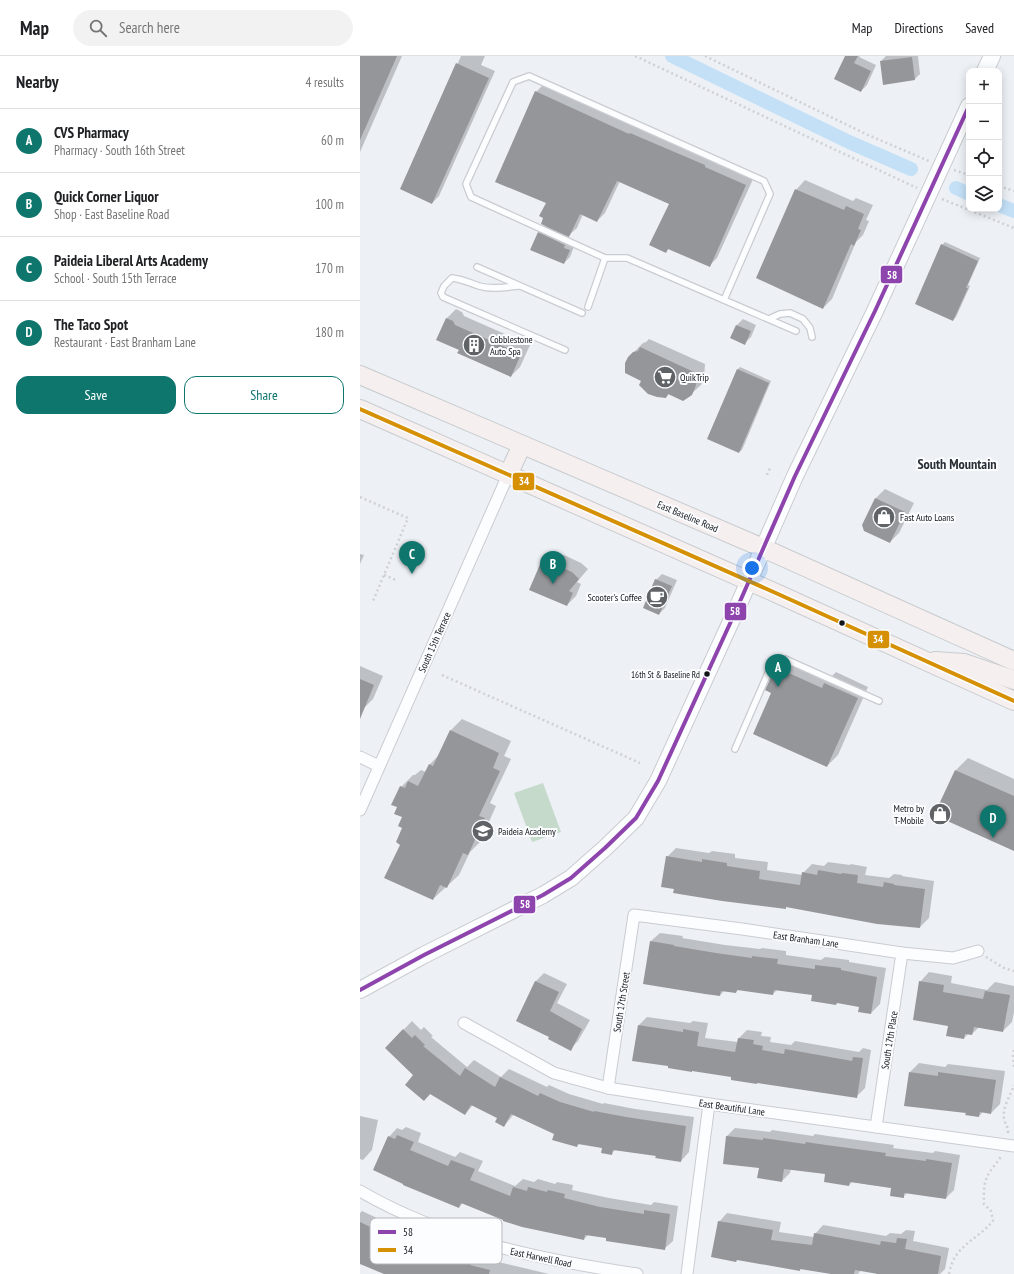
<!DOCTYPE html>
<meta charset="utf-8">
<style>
body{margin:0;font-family:"PT Sans Narrow",sans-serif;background:#f2f2f2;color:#202124}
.controls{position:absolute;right:12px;top:12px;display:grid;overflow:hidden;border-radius:8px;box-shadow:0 2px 10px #0003}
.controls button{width:36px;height:36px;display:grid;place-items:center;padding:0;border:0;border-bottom:1px solid #e0e0e0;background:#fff;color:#202124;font:20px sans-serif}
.you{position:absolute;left:392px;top:512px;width:14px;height:14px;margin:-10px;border:3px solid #fff;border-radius:50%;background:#1a73e8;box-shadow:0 0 0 6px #1a73e833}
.badge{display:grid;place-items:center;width:26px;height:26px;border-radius:50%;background:#0f766e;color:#fff;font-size:13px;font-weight:700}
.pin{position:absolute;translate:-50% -33px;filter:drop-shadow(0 1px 2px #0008)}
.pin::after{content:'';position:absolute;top:21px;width:14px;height:12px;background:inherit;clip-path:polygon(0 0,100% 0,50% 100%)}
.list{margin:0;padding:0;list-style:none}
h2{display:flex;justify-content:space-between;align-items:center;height:52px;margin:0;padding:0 16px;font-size:17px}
h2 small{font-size:13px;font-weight:400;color:#757577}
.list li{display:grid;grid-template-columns:26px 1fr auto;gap:12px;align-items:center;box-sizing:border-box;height:64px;padding:0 16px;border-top:1px solid #e0e0e0}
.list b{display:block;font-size:15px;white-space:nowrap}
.list p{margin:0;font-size:13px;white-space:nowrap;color:#757577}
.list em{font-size:13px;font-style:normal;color:#757577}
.actions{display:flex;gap:8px;padding:12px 16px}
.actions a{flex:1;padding:9px 0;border:1px solid #0f766e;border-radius:12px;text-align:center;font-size:14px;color:#0f766e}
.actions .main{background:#0f766e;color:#fff}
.icon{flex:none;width:22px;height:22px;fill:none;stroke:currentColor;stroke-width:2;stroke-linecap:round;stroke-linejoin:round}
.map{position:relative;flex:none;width:654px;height:1218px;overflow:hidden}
header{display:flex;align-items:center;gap:24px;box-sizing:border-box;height:56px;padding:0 20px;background:#fff;border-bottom:1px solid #e0e0e0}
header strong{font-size:19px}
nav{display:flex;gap:22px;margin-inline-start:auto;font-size:14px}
.search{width:280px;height:36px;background:#f2f2f2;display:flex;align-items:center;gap:10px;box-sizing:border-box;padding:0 14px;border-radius:22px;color:#757577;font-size:15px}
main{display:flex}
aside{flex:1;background:#fff}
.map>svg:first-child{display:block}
.green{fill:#c6dacb}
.shadow{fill:#0003}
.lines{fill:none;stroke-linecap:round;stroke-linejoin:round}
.canal{stroke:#c3e0f7;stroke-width:14}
.building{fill:#95969a}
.service-casing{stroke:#c9ccd0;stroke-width:8}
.minor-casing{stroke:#c9ccd0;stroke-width:13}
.secondary-casing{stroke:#c9ccd0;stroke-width:18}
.primary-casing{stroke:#c9ccce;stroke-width:20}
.path{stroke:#cfd0d2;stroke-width:2.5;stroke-dasharray:2 3;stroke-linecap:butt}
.service{stroke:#fcfdfe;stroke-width:5.5}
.minor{stroke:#fcfdfe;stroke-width:11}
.secondary{stroke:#fcfdfe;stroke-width:16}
.primary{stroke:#f6eff0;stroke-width:18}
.bus-1-casing{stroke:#fbfdff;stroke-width:7}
.bus-2-casing{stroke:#fbfdff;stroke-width:7}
.bus-1{stroke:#8e44ad;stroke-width:4}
.bus-2{stroke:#d59004;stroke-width:4}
.bus-dot{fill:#131619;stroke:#fbfdff;stroke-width:1.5}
.labels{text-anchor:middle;stroke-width:4;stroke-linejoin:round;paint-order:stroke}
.bus-label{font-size:9px;fill:#131619;stroke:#fbfdff;text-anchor:end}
.poi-label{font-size:10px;fill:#131619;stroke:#fbfdff;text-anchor:start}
.street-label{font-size:10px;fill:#131619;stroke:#fbfdff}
.district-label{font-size:14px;font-weight:bold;fill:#292f36;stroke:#fbfdff}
.key{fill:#fbfdff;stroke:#b5b8ba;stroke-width:1}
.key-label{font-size:11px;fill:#131619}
.line-badge{stroke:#fbfdff;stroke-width:1.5}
.badge-label{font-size:11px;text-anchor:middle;font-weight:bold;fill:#fff}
</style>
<header>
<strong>Map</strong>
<div class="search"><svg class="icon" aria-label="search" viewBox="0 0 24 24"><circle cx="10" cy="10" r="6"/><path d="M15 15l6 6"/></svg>Search here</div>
<nav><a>Map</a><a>Directions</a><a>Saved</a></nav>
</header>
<main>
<aside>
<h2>Nearby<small>4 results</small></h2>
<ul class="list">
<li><span class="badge">A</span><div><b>CVS Pharmacy</b><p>Pharmacy · South 16th Street</p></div><em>60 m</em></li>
<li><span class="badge">B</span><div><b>Quick Corner Liquor</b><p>Shop · East Baseline Road</p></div><em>100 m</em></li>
<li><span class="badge">C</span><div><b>Paideia Liberal Arts Academy</b><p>School · South 15th Terrace</p></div><em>170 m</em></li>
<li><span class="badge">D</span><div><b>The Taco Spot</b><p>Restaurant · East Branham Lane</p></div><em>180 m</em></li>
</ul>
<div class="actions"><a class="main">Save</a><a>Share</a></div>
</aside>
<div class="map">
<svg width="654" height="1218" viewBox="0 0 654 1218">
<rect width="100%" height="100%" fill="#edf1f6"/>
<polygon class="green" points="183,727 201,776 172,786 154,737"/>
<g class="shadow">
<polygon points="0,0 42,0 0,96"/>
<polygon points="101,0 125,0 121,9 135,15 79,140 72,147 41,133"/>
<polygon points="486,0 500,0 499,1 516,9 507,29 501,35"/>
<polygon points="526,0 558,0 560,18 554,24 521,5"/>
<polygon points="184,28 394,121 357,202 349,210 309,192 306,196 310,147 260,125 245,157 237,165 223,158 217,172 207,181 211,183 209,186 215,188 210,201 204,207 179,177 186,169 187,147 176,36"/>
<polygon points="445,124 493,145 496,142 513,149 506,164 509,165 503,179 496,186 472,243 463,252 436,134"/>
<polygon points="585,186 620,202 608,229 610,230 596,261 593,264 582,189"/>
<polygon points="96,253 102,256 104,260 170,289 160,311 151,320 100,294 77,283 87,262"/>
<polygon points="383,263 396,269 391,281 385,287 371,282 377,269"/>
<polygon points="289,283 345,308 344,322 341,329 331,338 309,338 306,341 282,324 274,296 283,287 286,286"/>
<polygon points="380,311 411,325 382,394 379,396 377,314"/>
<polygon points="525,433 554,447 539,477 530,486 503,469 516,442"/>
<polygon points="191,497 196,499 204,499 221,507 228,513 217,526 221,528 216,540 207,549 182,506"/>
<polygon points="0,498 4,499 0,508"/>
<polygon points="302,518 317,524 305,552 299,558 296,524"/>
<polygon points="433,604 471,621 476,616 508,631 478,699 467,710 413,636 413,619 424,609 427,610"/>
<polygon points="0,610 23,620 13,643 4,652 0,650"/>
<polygon points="102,663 151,685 144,700 151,703 130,747 136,750 120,786 110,796 99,819 73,843 41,788 44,771 43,761 38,751 41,731 53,719 55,719 61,714 66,716 70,708 80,698 90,675"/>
<polygon points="608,702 654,723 654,794 596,714"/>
<polygon points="316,792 349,797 352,795 375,798 375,802 408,806 407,814 443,819 443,817 452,808 464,810 468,806 490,809 491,808 507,811 505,819 529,822 534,818 542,819 542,820 574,825 569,862 560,871 427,850 425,852 315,832 307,801"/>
<polygon points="300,877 323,880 322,882 365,889 400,893 402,892 426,895 426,899 461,904 465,901 489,904 489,906 526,912 520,948 511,957 500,950 477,946 453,938 417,934 413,938 379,933 376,936 364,935 360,939 291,885"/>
<polygon points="569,916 592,920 591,927 627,934 635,926 654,930 654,956 652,966 643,975 619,971 612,978 609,977 604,982 589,969 560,926"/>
<polygon points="184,917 207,928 197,947 230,964 218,985 210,993 190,981 157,965 176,925"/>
<polygon points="287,961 330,967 333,965 348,967 345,982 378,986 379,982 387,974 402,976 401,980 411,981 410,986 431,989 435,985 499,996 503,992 511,994 505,1032 496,1041 372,1020 279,969"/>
<polygon points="52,965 61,974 64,971 73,980 71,981 107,1011 114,1004 141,1021 149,1013 187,1031 189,1029 209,1038 243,1048 244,1047 275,1053 334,1061 329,1096 321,1105 297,1099 256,1093 251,1098 243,1092 220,1087 217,1090 195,1077 154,1058 144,1070 138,1062 113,1049 105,1058 71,1037 64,1044 55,1019 26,992"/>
<polygon points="559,1007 585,1011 588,1008 645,1015 640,1048 631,1057 623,1056 619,1060 607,1056 550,1016"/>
<polygon points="0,1060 18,1064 12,1094 3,1104 0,1103"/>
<polygon points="46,1071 61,1077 58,1086 95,1101 100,1096 123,1105 118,1115 155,1130 163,1123 174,1126 178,1123 195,1128 197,1126 213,1129 212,1134 249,1142 291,1149 294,1146 318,1150 313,1185 304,1193 229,1178 224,1183 103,1147 99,1151 29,1081 37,1072 42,1074"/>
<polygon points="375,1072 410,1076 412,1074 453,1080 455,1078 468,1080 534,1089 533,1092 573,1097 575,1095 600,1099 594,1134 586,1142 548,1136 543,1141 532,1132 492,1126 489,1129 466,1117 431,1113 430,1117 422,1125 400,1111 364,1107 367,1080"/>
<polygon points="2,1155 34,1170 36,1168 48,1173 47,1176 119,1199 118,1201 189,1218 27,1218 0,1207 0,1157"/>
<polygon points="367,1157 421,1166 419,1176 454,1181 455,1178 463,1169 526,1180 530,1177 541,1178 546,1174 555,1175 553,1185 589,1192 585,1213 580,1218 516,1218 516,1217 501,1214 498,1218 478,1218 442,1212 440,1214 359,1166"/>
</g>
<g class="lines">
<g class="canal">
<polyline points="312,0 489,86 551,113"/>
<polyline points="596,132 609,138"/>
<polyline points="639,149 654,155"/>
</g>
</g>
<g class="building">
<polygon points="0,0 37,0 0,84"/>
<polygon points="485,0 498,0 494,7 511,15 501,36 474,23"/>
<polygon points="552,1 555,24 523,29 520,5"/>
<polygon points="96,7 129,22 72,148 40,133"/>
<polygon points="175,35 269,78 270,77 345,109 345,111 386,129 350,211 308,193 306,197 289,189 309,148 257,125 237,166 220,158 209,181 181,168 183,162 179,160 186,147 135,126"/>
<polygon points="435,133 484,154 486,150 504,158 498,173 501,174 494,190 491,188 463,253 396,222"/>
<polygon points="178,176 205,189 204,192 210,194 204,208 170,194"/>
<polygon points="581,188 618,205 606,232 608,232 593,265 555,248"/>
<polygon points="86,262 93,265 95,269 161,298 151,321 97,297 99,294 76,284"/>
<polygon points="376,269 391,275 385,289 370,282"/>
<polygon points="280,291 336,317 337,325 335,332 332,339 323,345 308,338 306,342 297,341 288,338 279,329 281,325 265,317 265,307 268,301 273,296 278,295"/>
<polygon points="377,313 409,327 379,397 347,383"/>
<polygon points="515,442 545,456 530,487 504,475 502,469"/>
<polygon points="181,506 186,508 194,508 212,516 219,523 209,535 213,537 207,550 169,534"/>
<polygon points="295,523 312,530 299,559 283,552"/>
<polygon points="422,614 462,632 464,627 498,642 467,711 393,678 411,637 405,634 412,619 418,622"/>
<polygon points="0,623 14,629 0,663"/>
<polygon points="90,674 139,697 133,712 140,715 119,760 125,762 108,799 103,797 87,832 80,829 73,844 24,822 40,789 36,786 42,772 38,770 42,761 34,758 37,751 31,749 40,730 45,732 48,725 58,730 69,708 73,710"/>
<polygon points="595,714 654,740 654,795 574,759"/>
<polygon points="306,800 342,806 342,803 367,807 367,810 400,815 399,823 440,829 442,816 457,819 458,814 481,818 482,817 498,819 497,827 523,831 524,826 534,828 534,829 565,833 560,872 517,868 426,851 426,853 362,845 313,837 314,833 301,831"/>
<polygon points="290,885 314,889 314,890 356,897 392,902 392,900 418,903 417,908 455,913 455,909 481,912 481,914 517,921 511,958 498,956 499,951 477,947 476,949 451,945 452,939 414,934 413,939 377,934 376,937 361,935 360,940 345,938 283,928"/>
<polygon points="175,925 199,936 190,955 222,973 211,995 188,983 189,981 156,965"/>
<polygon points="559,925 584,929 583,936 623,943 625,935 650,939 643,976 614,971 612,979 605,978 604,983 586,980 588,970 553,964"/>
<polygon points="278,969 323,976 323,973 339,976 337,990 375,996 378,982 394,984 393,988 403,990 402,994 424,998 425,993 492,1005 493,1001 503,1002 497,1042 397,1027 397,1028 371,1024 371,1021 332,1015 332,1016 308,1012 308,1010 272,1005"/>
<polygon points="43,973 52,982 55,979 65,989 63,990 100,1020 105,1012 135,1031 140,1021 178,1040 180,1037 200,1046 234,1056 234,1055 266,1061 326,1070 321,1106 295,1102 296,1100 253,1094 252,1099 241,1097 242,1092 218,1088 217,1091 192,1084 194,1078 151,1058 144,1071 135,1066 137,1062 111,1049 105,1059 70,1038 64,1045 45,1029 53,1019 25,992"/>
<polygon points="549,1016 578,1020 578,1016 636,1024 631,1058 620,1056 619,1061 605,1059 606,1057 544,1050"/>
<polygon points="37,1079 54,1086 50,1094 88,1110 91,1104 115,1113 110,1124 150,1140 153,1131 167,1135 168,1131 187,1136 188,1134 205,1138 204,1142 240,1151 284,1158 284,1154 310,1158 305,1194 246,1185 246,1182 225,1179 224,1184 162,1171 143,1165 143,1164 101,1147 99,1152 43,1129 43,1128 13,1114 28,1080 35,1083"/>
<polygon points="366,1080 403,1084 403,1082 445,1088 446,1086 459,1088 526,1097 525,1100 566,1105 566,1103 592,1107 586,1143 544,1137 544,1142 530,1140 531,1132 490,1126 489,1130 464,1126 465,1118 424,1113 422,1126 397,1122 399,1112 363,1108"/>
<polygon points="358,1165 413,1174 411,1184 452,1189 454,1177 520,1189 521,1185 536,1187 537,1182 547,1183 545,1193 581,1200 578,1218 518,1218 495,1214 494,1218 471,1218 440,1213 440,1215 377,1204 376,1206 351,1201"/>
<polygon points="0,1166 25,1178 26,1176 40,1182 39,1184 111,1208 110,1209 130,1214 129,1218 24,1218 0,1208"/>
</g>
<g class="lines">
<g class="service-casing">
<g id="service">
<polygon points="169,20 404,125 410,138 364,244 267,202 245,202 111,141 106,128 153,26"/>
<polyline points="117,211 222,257"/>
<path d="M159,230C146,231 132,234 119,230C110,227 102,223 92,222L84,230L81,237L83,241L205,294"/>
<polyline points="364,244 436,275"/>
<polyline points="228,251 245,202"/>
<polyline points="409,263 420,258 430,257 443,263 450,272 452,281"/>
<polyline points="375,693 412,608 418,603 425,603 519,645"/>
</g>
</g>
<g class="minor-casing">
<g id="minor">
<polyline points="0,701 19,710"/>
<polyline points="0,754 148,419"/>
<polyline points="104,967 194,1017 248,1032 349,1048 654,1090"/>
<polyline points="248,1032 274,859 382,873 542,897 593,902 618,895"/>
<polyline points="516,1071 542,897"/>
<path d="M0,1135C84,1184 182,1204 277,1218"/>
<polyline points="327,1218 349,1048"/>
</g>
</g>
<g class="secondary-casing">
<g id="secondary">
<polyline points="625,15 632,0"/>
<polyline points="0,934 64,899 183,839 211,822 245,792 276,762 298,725 378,550 435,420 515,255 609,50"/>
</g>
</g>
<g class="primary-casing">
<g id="primary">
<polyline points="0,319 403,492 654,605"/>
<polyline points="0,353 418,538 654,645"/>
<polyline points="148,419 162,389"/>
<polyline points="575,605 604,607 654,624"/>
</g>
</g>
<g class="path">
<polyline points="275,0 557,132"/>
<polyline points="345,0 508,79 569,105"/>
<polyline points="594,114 609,119"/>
<polyline points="639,130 654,135"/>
<polyline points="582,143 654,172"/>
<polyline points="407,419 410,412"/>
<polyline points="0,441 48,462 13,545"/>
<polyline points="24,519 36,524"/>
<polyline points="82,619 280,707"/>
<polyline points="626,901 644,912 654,915"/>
<polyline points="654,994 653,1000 654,1011"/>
<path d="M648,1077C648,1069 645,1069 644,1062C642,1051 651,1039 654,1029"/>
<path d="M589,1218C594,1189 616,1185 633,1165L631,1155L624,1148C624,1139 623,1130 627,1121C630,1114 637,1107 642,1099"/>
</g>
<use href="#service" class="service"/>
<use href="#minor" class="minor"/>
<use href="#secondary" class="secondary"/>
<use href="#primary" class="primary"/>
<g class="bus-1-casing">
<polyline id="bus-1" points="0,934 64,899 183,839 211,822 245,792 276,762 298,725 378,550 435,420 515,255 609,50"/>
</g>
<g class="bus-2-casing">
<polyline id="bus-2" points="0,353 418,538 654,645"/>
</g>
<use href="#bus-1" class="bus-1"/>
<use href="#bus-2" class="bus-2"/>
</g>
<defs>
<g id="building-disc" transform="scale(1.15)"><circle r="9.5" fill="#5f6366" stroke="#fbfdff"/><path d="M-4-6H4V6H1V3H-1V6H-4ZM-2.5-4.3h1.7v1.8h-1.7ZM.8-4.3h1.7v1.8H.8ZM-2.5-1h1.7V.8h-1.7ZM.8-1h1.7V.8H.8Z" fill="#fff"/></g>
<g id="supermarket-disc" transform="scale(1.15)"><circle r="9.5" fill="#5f6366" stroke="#fbfdff"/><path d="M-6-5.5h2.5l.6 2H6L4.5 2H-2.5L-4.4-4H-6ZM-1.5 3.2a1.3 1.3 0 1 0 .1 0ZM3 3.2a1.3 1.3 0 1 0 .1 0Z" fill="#fff"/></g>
<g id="shop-disc" transform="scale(1.15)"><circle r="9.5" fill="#5f6366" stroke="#fbfdff"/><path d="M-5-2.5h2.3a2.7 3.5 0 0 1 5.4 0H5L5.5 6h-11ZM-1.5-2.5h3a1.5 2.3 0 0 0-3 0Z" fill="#fff"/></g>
<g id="cafe-disc" transform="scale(1.15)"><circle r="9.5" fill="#5f6366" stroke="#fbfdff"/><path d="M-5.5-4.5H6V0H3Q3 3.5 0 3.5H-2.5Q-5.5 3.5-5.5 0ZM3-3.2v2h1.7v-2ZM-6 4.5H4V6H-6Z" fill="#fff"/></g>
<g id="school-disc" transform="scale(1.15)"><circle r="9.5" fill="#5f6366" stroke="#fbfdff"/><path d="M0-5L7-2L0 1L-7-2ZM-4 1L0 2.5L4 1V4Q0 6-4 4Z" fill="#fff"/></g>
</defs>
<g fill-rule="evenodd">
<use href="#building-disc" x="114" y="289"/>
<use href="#supermarket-disc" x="305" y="321"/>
<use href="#shop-disc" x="524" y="461"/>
<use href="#cafe-disc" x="297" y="541"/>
<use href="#shop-disc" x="580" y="758"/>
<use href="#school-disc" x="123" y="775"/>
</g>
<g class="bus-dot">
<circle cx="482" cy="567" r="3.5"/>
<circle cx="347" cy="618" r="3.5"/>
</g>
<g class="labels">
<g class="bus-label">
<text x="340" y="622">16th St &amp; Baseline Rd</text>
</g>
<g class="poi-label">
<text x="130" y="287">Cobblestone<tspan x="130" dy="12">Auto Spa</tspan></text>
<text x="320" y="325">QuikTrip</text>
<text x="540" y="465">Fast Auto Loans</text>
<text x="282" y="545" text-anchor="end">Scooter's Coffee</text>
<text x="564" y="756" text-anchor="end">Metro by<tspan x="564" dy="12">T-Mobile</tspan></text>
<text x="138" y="779">Paideia Academy</text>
</g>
<g class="street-label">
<text transform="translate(328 460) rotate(23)" y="4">East Baseline Road</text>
<text transform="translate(74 586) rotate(-66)" y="4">South 15th Terrace</text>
<text transform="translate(446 883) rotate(8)" y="4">East Branham Lane</text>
<text transform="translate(261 946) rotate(-81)" y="4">South 17th Street</text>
<text transform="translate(529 984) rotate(-81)" y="4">South 17th Place</text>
<text transform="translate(372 1051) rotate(8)" y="4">East Beautiful Lane</text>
<text transform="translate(181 1201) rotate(12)" y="4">East Harwell Road</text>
</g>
<g class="district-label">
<text x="597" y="413">South Mountain</text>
</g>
</g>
<rect x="10" y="1162" width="132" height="46" rx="6" class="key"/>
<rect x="18" y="1174" width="18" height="4" fill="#8e44ad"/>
<rect x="18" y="1192" width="18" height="4" fill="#d59004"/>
<g class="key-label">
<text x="43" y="1180">58</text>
<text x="43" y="1198">34</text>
</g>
<g class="line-badge">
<rect x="520" y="209" width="23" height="19" rx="4" fill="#8e44ad"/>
<rect x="152" y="416" width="23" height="19" rx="4" fill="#d59004"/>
<rect x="364" y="546" width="23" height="19" rx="4" fill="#8e44ad"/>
<rect x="507" y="574" width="23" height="19" rx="4" fill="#d59004"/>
<rect x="153" y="839" width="23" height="19" rx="4" fill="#8e44ad"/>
</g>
<g class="badge-label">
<text x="532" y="223">58</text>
<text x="164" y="429">34</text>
<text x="375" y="559">58</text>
<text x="518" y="587">34</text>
<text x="165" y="852">58</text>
</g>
</svg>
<div class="controls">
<button>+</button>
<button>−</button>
<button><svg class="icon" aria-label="locate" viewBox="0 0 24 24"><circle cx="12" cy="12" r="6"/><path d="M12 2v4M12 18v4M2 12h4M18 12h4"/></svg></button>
<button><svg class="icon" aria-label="layers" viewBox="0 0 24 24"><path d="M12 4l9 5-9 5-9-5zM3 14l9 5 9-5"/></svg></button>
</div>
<div class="you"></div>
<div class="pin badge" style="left:418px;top:631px">A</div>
<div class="pin badge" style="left:193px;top:528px">B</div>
<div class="pin badge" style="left:52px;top:518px">C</div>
<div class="pin badge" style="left:633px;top:782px">D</div>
</div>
</main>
